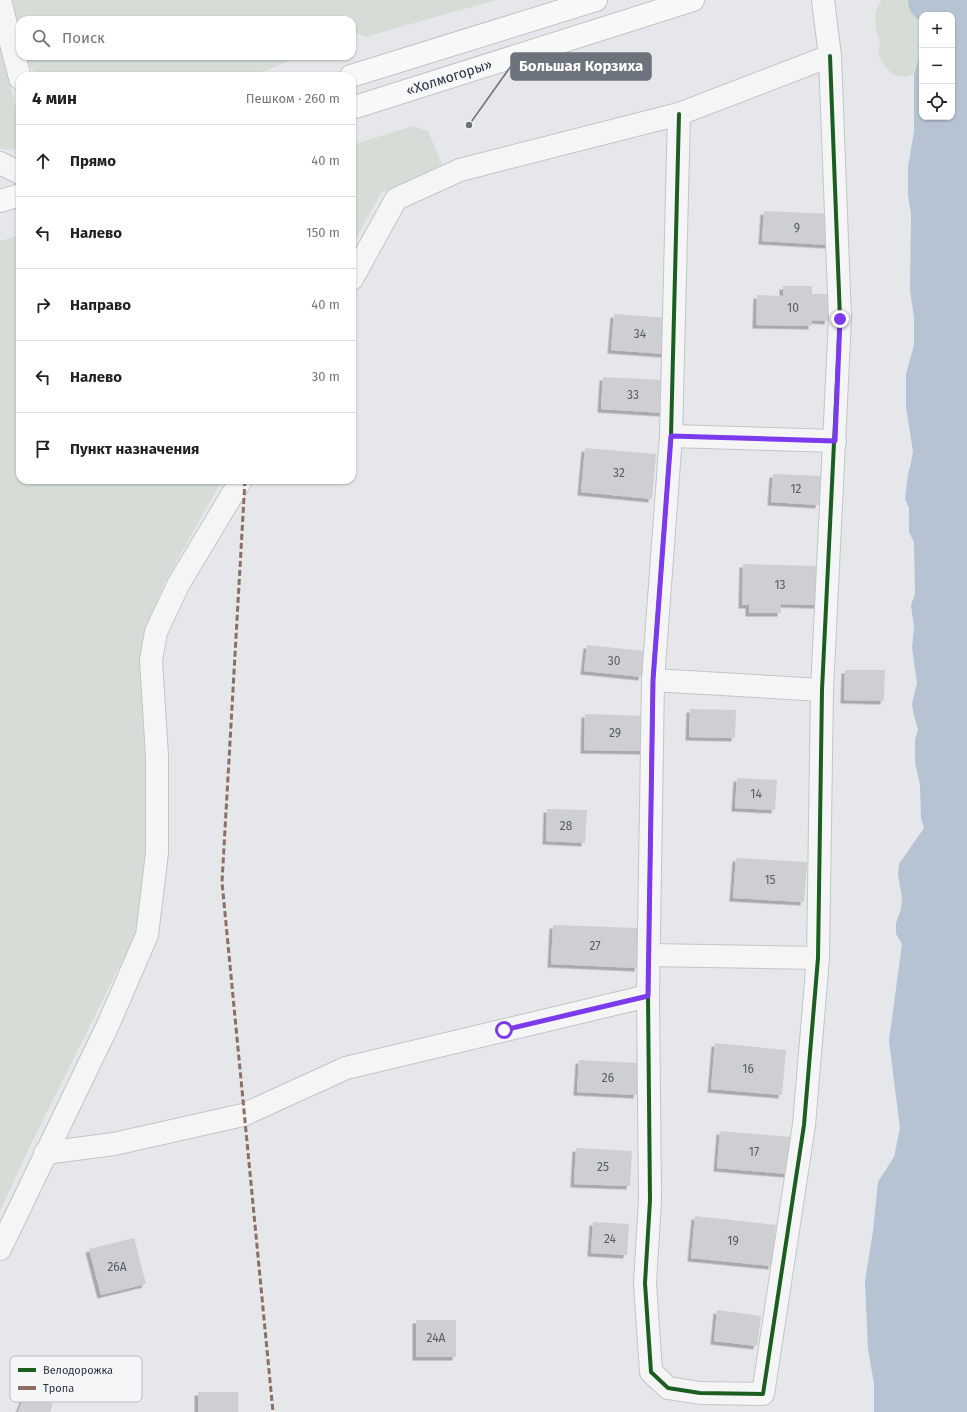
<!DOCTYPE html>
<html lang="ru">
<meta charset="utf-8">
<style>
body{margin:0;font-family:"Fira Sans",sans-serif;background:#f6f6f6;color:#222}
.controls{position:absolute;right:12px;top:12px;display:grid;overflow:hidden;border-radius:8px;box-shadow:0 1px 3px #0004}
.controls button{width:36px;height:36px;display:grid;place-items:center;padding:0;border:0;border-bottom:1px solid #e0e0e0;background:#fff;color:#222;font:20px sans-serif}
.stop{position:absolute;width:12px;height:12px;margin:-9px;border:3px solid #7c3aed;border-radius:50%;background:#fff}
.stop.end{background:#7c3aed;border-color:#fff;box-shadow:0 1px 4px #0008}
.list{margin:0;padding:0;list-style:none}
h2{display:flex;justify-content:space-between;align-items:center;height:52px;margin:0;padding:0 16px;font-size:17px}
h2 small{font-size:13px;font-weight:400;color:#767676}
.list li{display:grid;grid-template-columns:26px 1fr auto;gap:12px;align-items:center;box-sizing:border-box;height:72px;padding:0 16px;border-top:1px solid #e0e0e0}
.list b{display:block;font-size:15px;white-space:nowrap}
.list em{font-size:13px;font-style:normal;color:#767676}
.icon{flex:none;width:22px;height:22px;fill:none;stroke:currentColor;stroke-width:2;stroke-linecap:round;stroke-linejoin:round}
.map{position:relative;flex:none;width:967px;height:1412px;overflow:hidden}
.search{position:absolute;background:#fff;box-shadow:0 1px 3px #0004;left:16px;top:16px;width:340px;height:44px;display:flex;align-items:center;gap:10px;box-sizing:border-box;padding:0 14px;border-radius:12px;color:#767676;font-size:15px}
.panel{position:absolute;background:#fff;box-shadow:0 1px 3px #0004;left:16px;top:72px;width:340px;height:412px;border-radius:12px}
.map>svg:first-child{display:block}
.green{fill:#d6ddd6}
.water{fill:#b5c3d3}
.building{fill:#cdcfd2;filter:url(#shadow)}
.lines{fill:none;stroke-linecap:round;stroke-linejoin:round}
.minor-casing{stroke:#c3c5c8;stroke-width:24}
.major-casing{stroke:#c2c4c8;stroke-width:24}
.minor{stroke:#f5f5f6;stroke-width:22}
.major{stroke:#f7f8f8;stroke-width:22}
.quiet{stroke:#8d6e63;stroke-width:3;stroke-dasharray:6 3;stroke-linecap:butt}
.cycleway-casing{stroke:#f4f6f8;stroke-width:6}
.cycleway{stroke:#1b5e20;stroke-width:4}
.route{stroke:#7c3aed;stroke-width:5}
.labels{text-anchor:middle;stroke-width:4;stroke-linejoin:round;paint-order:stroke}
.number-label{font-size:12px;fill:#555c68}
.street-label{font-size:14px;fill:#2c3443;stroke:#f4f6f8}
.key{fill:#f4f6f8;stroke:#b8bcc2;stroke-width:1}
.key-label{font-size:11px;fill:#2c3443}
.leader{fill:none;stroke:#6d737d;stroke-width:1.5}
.callout-dot{fill:#6d737d;stroke:#f4f6f8;stroke-width:1.5}
.callout{fill:#6d737d;stroke:#6d737d;stroke-width:1.5}
.callout-label{font-size:15px;text-anchor:middle;font-weight:bold;fill:#fff}
</style>
<div class="map">
<svg width="967" height="1412" viewBox="0 0 967 1412">
<defs>
<filter id="shadow"><feDropShadow dx="-3.5" dy="3.5" stdDeviation="0" flood-color="#0004"/></filter>
</defs>
<rect width="100%" height="100%" fill="#e5e7ea"/>
<g class="green">
<polygon points="12,0 496,0 365,37 357,33 352,34 352,20 20,20 20,43 16,30 17,22"/>
<polygon points="882,0 907,0 922,22 922,48 914,74 905,77 893,75 885,66 878,55 880,42 876,30 875,17 878,5"/>
<polygon points="0,42 20,125 20,144 16,150 0,149"/>
<path d="M24,56H290V61L252,76H36C33,68 27,64 24,56Z"/>
<polygon points="413,126 428,131 443,166 381,193 352,246 352,145"/>
<polygon points="20,235 20,480 222,480 165,582 147,625 141,661 147,754 149,857 134,937 31,1144 0,1211 0,241"/>
</g>
<path class="water" d="M908,0H967V1412H874V1384L868,1349L865,1281L873,1231L878,1182L894,1157L900,1128L889,1041L902,944L896,934V923L901,909L902,898L898,875L899,864L924,828L921,818L920,785L915,763V740L918,729L914,716L912,704L917,683L912,648L914,627L911,605L915,594L914,542L909,532V508L905,499L908,474L911,463L913,451L906,407V374L914,345V318L910,290L911,214L908,195V167L914,131V74L922,48V117H952V15H922V22C913,16 908,11 908,0Z"/>
<g class="building">
<polygon points="764,211 831,214 829,245 762,241"/>
<polygon points="783,286 812,286 812,294 829,294 828,321 812,320 812,326 756,325 757,295 783,296"/>
<polygon points="614,314 668,318 665,354 611,350"/>
<polygon points="603,377 665,380 664,413 601,409"/>
<polygon points="585,448 656,454 652,499 581,492"/>
<polygon points="773,474 821,476 819,505 771,502"/>
<polygon points="743,564 819,566 818,605 781,604 781,613 749,613 749,605 742,605"/>
<polygon points="587,645 644,651 642,677 584,671"/>
<polygon points="845,670 885,670 884,701 844,700"/>
<polygon points="690,709 736,710 735,738 689,737"/>
<polygon points="585,714 647,716 646,751 584,750"/>
<polygon points="737,778 777,780 775,810 735,808"/>
<polygon points="547,809 587,810 585,843 546,841"/>
<polygon points="736,858 807,862 804,902 733,898"/>
<polygon points="553,925 639,928 638,968 551,964"/>
<polygon points="715,1043 786,1050 782,1095 711,1089"/>
<polygon points="579,1060 639,1063 637,1095 577,1092"/>
<polygon points="720,1131 791,1137 788,1174 717,1168"/>
<polygon points="576,1148 632,1151 630,1186 574,1184"/>
<polygon points="695,1216 776,1225 772,1266 691,1258"/>
<polygon points="593,1222 629,1224 627,1255 591,1253"/>
<polygon points="134,1238 146,1284 101,1295 89,1249"/>
<polygon points="717,1310 761,1316 757,1346 714,1341"/>
<rect x="416" y="1320" width="40" height="37"/>
<polygon points="26,1392 53,1404 50,1412 18,1412"/>
<rect x="198" y="1392" width="40" height="20"/>
</g>
<g class="lines">
<g class="minor-casing">
<g id="minor">
<polyline points="0,1 20,78"/>
<polyline points="679,114 671,436 653,680 648,996 650,1200 645,1283 651,1372 668,1388 700,1393 763,1394 804,1125 818,958 822,690 840,319 830,56"/>
<polyline points="0,163 20,173"/>
<polyline points="352,279 396,199 460,170 679,114 830,56 823,0"/>
<polyline points="671,436 835,441"/>
<polyline points="653,680 822,690"/>
<polyline points="649,955 818,958"/>
<polyline points="45,1153 114,1144 243,1115 346,1068 648,996"/>
<polyline points="0,1249 108,1025 147,935 157,853 157,756 151,660 156,632 178,585 241,480"/>
</g>
</g>
<g class="major-casing">
<g id="major">
<polyline points="351,76 596,0"/>
<polyline points="352,108 693,0"/>
<polyline points="0,201 20,195"/>
</g>
</g>
<use href="#minor" class="minor"/>
<use href="#major" class="major"/>
<polyline class="quiet" points="245,480 222,882 273,1412"/>
<g class="cycleway-casing">
<polyline id="cycleway" points="679,114 671,436 653,680 648,996 650,1200 645,1283 651,1372 668,1388 700,1393 763,1394 804,1125 818,958 822,690 840,319 830,56"/>
</g>
<use href="#cycleway" class="cycleway"/>
</g>
<g class="lines">
<polyline class="route" points="504,1030 648,996 653,680 671,436 835,441 840,319"/>
</g>
<g class="labels">
<g class="number-label">
<text x="797" y="232">9</text>
<text x="793" y="312">10</text>
<text x="640" y="338">34</text>
<text x="633" y="399">33</text>
<text x="619" y="477">32</text>
<text x="796" y="493">12</text>
<text x="780" y="589">13</text>
<text x="614" y="665">30</text>
<text x="615" y="737">29</text>
<text x="756" y="798">14</text>
<text x="566" y="830">28</text>
<text x="770" y="884">15</text>
<text x="595" y="950">27</text>
<text x="748" y="1073">16</text>
<text x="608" y="1082">26</text>
<text x="754" y="1156">17</text>
<text x="603" y="1171">25</text>
<text x="610" y="1243">24</text>
<text x="733" y="1245">19</text>
<text x="117" y="1271">26А</text>
<text x="436" y="1342">24А</text>
</g>
<g class="street-label">
<text transform="translate(449 77) rotate(-18)" y="5">«Холмогоры»</text>
</g>
</g>
<rect x="10" y="1356" width="132" height="46" rx="6" class="key"/>
<rect x="18" y="1368" width="18" height="4" fill="#1b5e20"/>
<rect x="18" y="1386" width="18" height="4" fill="#8d6e63"/>
<g class="key-label">
<text x="43" y="1374">Велодорожка</text>
<text x="43" y="1392">Тропа</text>
</g>
<path class="leader" d="M469 125L511 66"/>
<circle class="callout-dot" cx="469" cy="125" r="4"/>
<rect class="callout" x="511" y="53" width="140" height="27" rx="4"/>
<g class="callout-label">
<text x="581" y="71">Большая Корзиха</text>
</g>
</svg>
<div class="controls">
<button>+</button>
<button>−</button>
<button><svg class="icon" aria-label="locate" viewBox="0 0 24 24"><circle cx="12" cy="12" r="6"/><path d="M12 2v4M12 18v4M2 12h4M18 12h4"/></svg></button>
</div>
<div class="stop" style="left:504px;top:1030px"></div>
<div class="stop end" style="left:840px;top:319px"></div>
<div class="search"><svg class="icon" aria-label="search" viewBox="0 0 24 24"><circle cx="10" cy="10" r="6"/><path d="M15 15l6 6"/></svg>Поиск</div>
<section class="panel">
<h2>4 мин<small>Пешком · 260 m</small></h2>
<ul class="list">
<li><svg class="icon" aria-label="ahead" viewBox="0 0 24 24"><path d="M12 20V5M6 11l6-6 6 6"/></svg><div><b>Прямо</b></div><em>40 m</em></li>
<li><svg class="icon" aria-label="left" viewBox="0 0 24 24"><path d="M17 20v-9H6M10 6l-5 5 5 5"/></svg><div><b>Налево</b></div><em>150 m</em></li>
<li><svg class="icon" aria-label="right" viewBox="0 0 24 24"><path d="M7 20v-9h11M14 6l5 5-5 5"/></svg><div><b>Направо</b></div><em>40 m</em></li>
<li><svg class="icon" aria-label="left" viewBox="0 0 24 24"><path d="M17 20v-9H6M10 6l-5 5 5 5"/></svg><div><b>Налево</b></div><em>30 m</em></li>
<li><svg class="icon" aria-label="arrive" viewBox="0 0 24 24"><path d="M6 21V4h12l-3 4 3 4H6"/></svg><div><b>Пункт назначения</b></div></li>
</ul>
</section>
</div>
